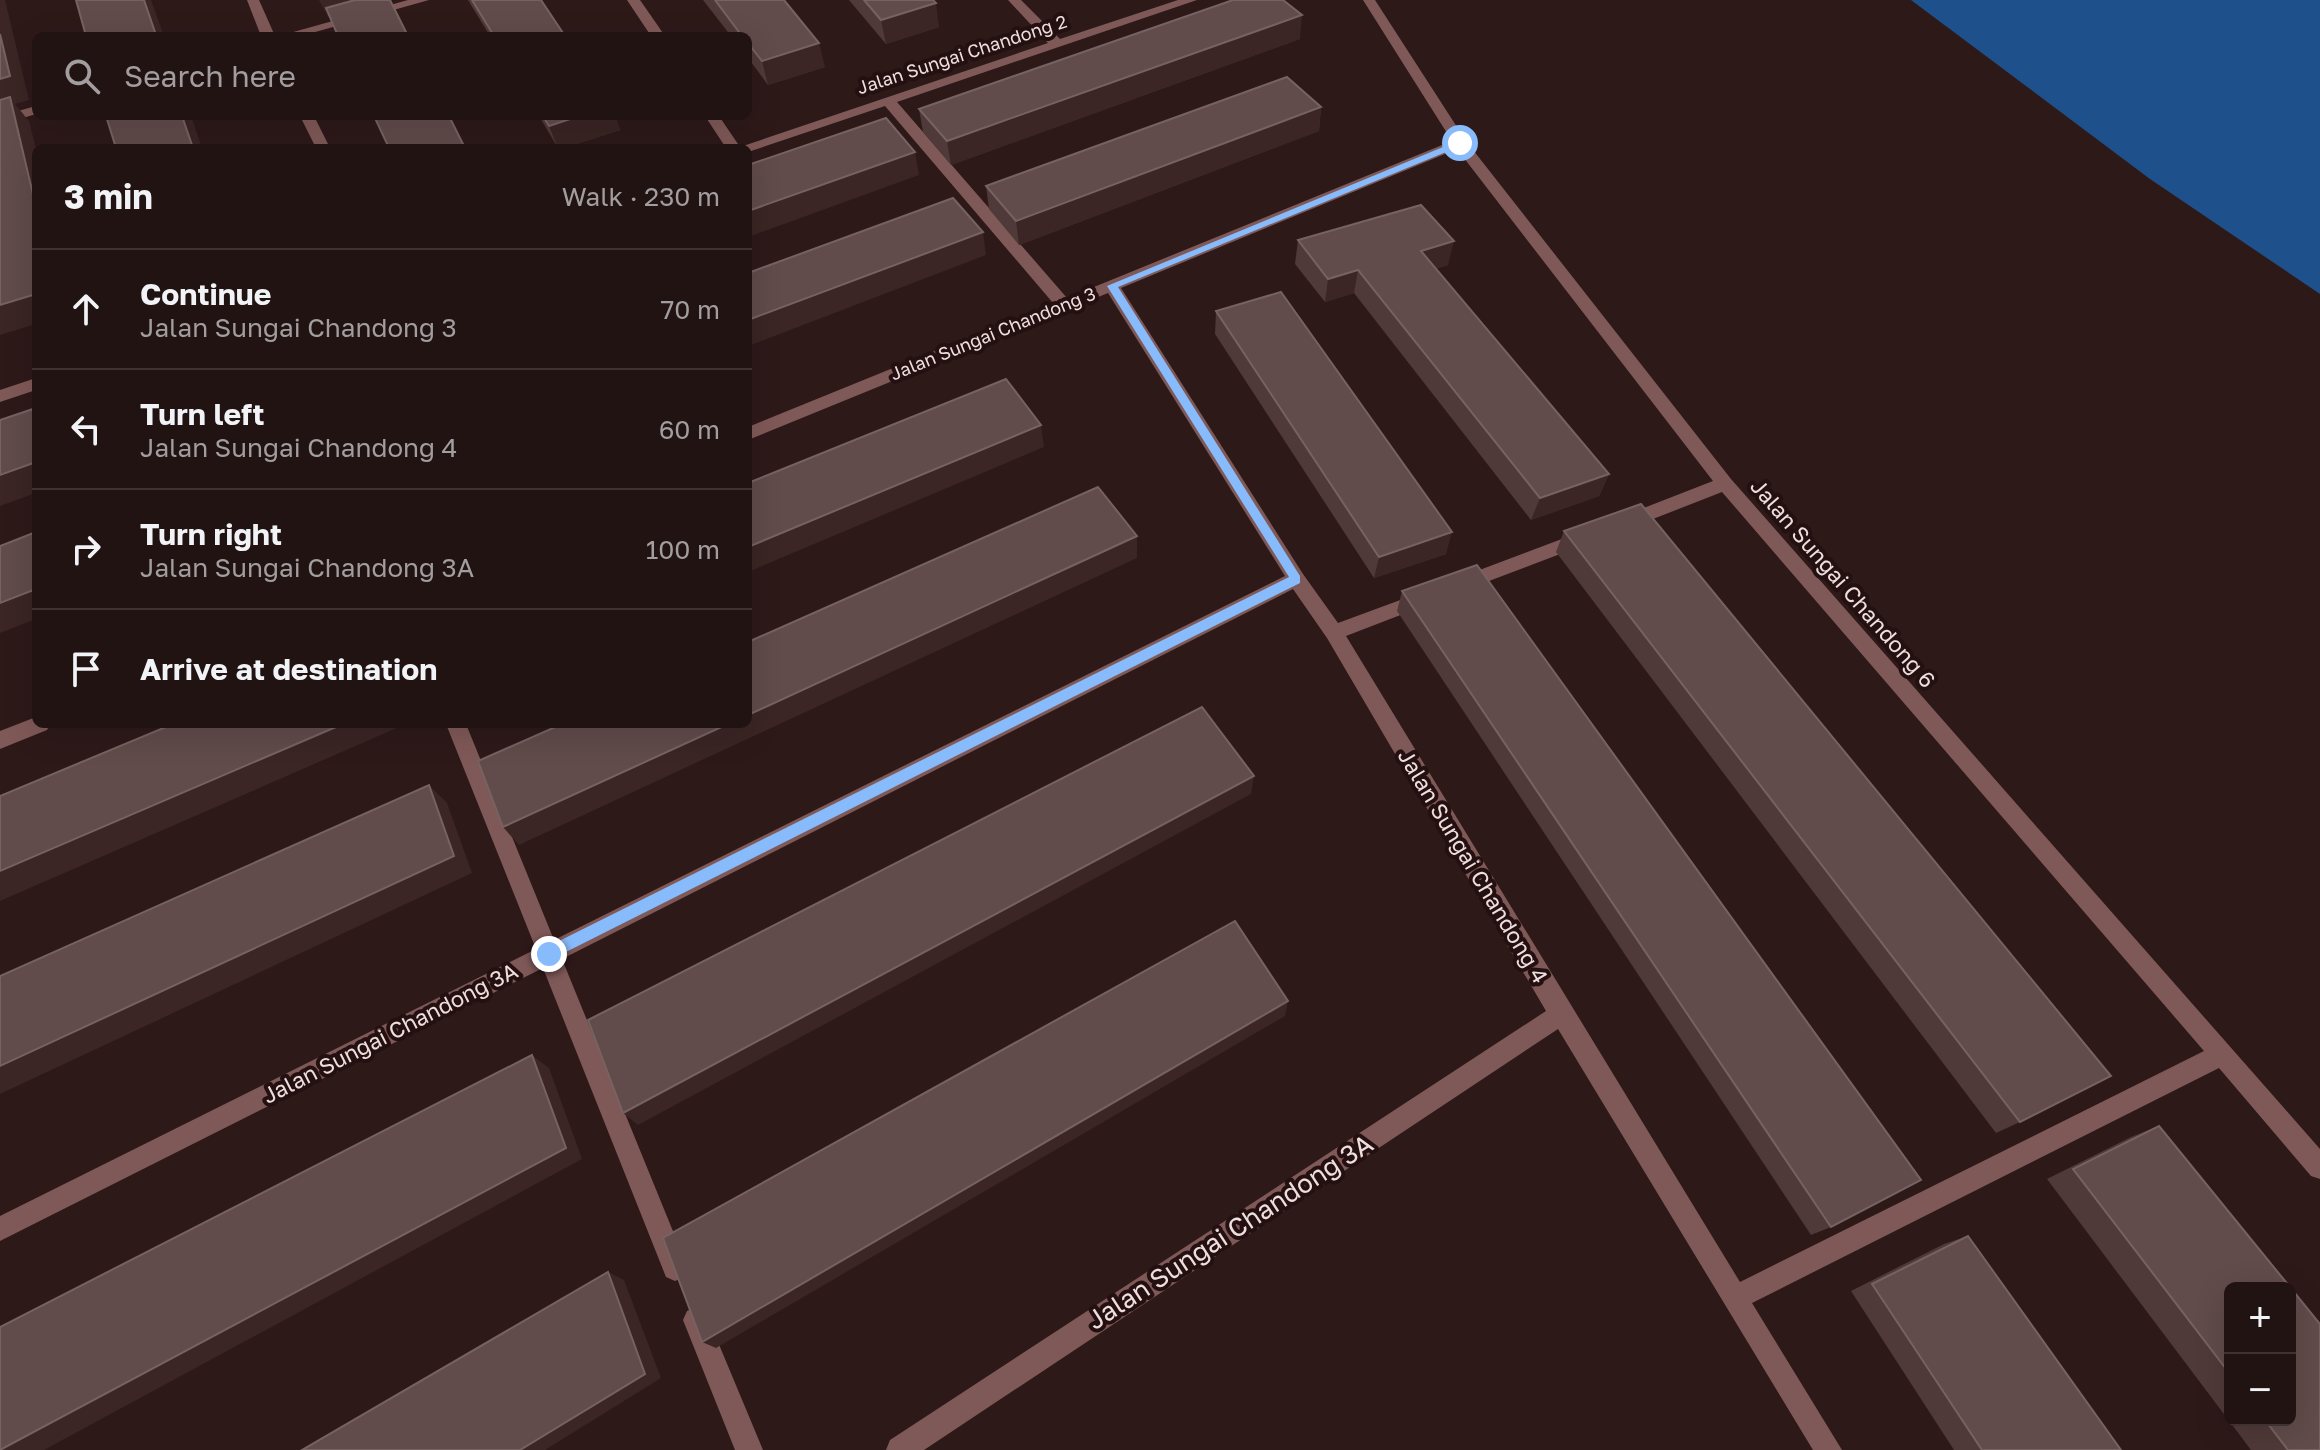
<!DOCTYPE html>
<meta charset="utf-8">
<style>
body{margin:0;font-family:"Golos Text",sans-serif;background:#2e2021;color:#f1f3f6}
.controls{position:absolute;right:24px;bottom:24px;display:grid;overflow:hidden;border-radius:12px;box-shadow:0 8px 32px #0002}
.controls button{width:72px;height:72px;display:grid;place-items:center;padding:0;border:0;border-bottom:2px solid #3f3233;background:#221313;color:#f1f3f6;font:40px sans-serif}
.stop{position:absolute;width:24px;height:24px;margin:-18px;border:6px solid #87bbfb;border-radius:50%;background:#fff}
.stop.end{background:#87bbfb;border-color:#fff;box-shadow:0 2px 8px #0008}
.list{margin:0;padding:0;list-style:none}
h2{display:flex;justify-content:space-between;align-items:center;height:104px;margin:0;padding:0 32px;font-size:34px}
h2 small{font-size:26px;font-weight:400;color:#a29ea0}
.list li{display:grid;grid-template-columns:52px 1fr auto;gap:24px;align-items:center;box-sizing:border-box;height:120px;padding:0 32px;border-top:2px solid #3f3233}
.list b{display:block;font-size:30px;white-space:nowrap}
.list p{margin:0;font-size:26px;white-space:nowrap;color:#a29ea0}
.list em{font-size:26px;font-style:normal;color:#a29ea0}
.icon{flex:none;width:44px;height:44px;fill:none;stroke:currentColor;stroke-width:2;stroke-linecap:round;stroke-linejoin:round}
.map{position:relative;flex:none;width:2320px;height:1450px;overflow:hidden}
.search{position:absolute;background:#221313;box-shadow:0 8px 32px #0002;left:32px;top:32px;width:720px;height:88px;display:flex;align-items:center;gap:20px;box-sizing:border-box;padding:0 28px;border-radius:12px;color:#a29ea0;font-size:30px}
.panel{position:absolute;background:#221313;box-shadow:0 8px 32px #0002;left:32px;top:144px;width:720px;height:584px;border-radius:12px}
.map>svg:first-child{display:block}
.water{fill:#1e518b}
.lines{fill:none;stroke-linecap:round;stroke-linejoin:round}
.minor{fill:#7f5958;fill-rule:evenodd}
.wall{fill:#503939;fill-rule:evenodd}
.shaded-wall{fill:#3b2525}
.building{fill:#614b4b;stroke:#776262;stroke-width:2}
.route{fill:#87bbfb}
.labels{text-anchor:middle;stroke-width:8;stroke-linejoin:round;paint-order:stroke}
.far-street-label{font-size:18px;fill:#eedfde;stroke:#241010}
.street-label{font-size:22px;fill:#eedfde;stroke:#241010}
.near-street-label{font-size:26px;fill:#eedfde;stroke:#241010}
</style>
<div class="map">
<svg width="2320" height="1450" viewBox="0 0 2320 1450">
<rect width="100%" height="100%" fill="#2e1919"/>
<polygon class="water" points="1911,0 2320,0 2320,294 2150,179"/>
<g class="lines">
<g class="minor">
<polygon points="247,0 259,0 275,36 261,36"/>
<polygon points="408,0 429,0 301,36 279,36"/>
<polygon points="627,0 640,0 665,36 651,36"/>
<path d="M1008,0H1021L1060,39L1178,0H1197L897,102L1067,298L1452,141L1363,0H1375L1466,141L1731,479L2320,1149V1179L2311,1176L2219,1068L1752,1303L1842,1450H1813L1558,1029L924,1450H886L890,1440L1546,1011L1327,638L1293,589L562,959L688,1268L684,1277L675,1281L666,1277L543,968L0,1241V1216L536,949L446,724H466L554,940L1285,576L1108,293L748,440V427L1053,303L885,106L748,152V148H726L705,116H719L740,147L1048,43ZM1457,149L1713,481L1618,518L1615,523L1618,528H1630L1722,492L2204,1051L1740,1282L1346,636L1429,604L1431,599L1429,594L1422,592L1338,623L1303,574L1121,288Z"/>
<polygon points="36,106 36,114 0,125 0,116"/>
<polygon points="300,116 314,116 330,148 316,148"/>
<polygon points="36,378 36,390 0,402 0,390"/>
<polygon points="1583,531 1589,533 1592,538 1589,543 1460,592 1451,585 1453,580"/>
<polygon points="36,717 36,724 50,724 47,730 0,749 0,731"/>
<polygon points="696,1307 705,1311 763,1450 735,1450 683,1320 687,1311"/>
</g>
</g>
<g class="wall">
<polygon points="468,0 541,0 565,36 490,36"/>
<polygon points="703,0 784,0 825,67 768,85 748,58 748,36 731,36"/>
<polygon points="849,0 933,0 939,27 886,44"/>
<polygon points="1300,39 951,165 923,132 919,109"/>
<polygon points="1321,107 1319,131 1019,245 989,209 986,186"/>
<polygon points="539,116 615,116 620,130 564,148 558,148"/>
<polygon points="1298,240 1448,265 1435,269 1609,474 1599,496 1531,520 1354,293 1325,302 1295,264"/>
<polygon points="1216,311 1446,554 1374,578 1215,334"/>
<polygon points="1564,531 2020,1122 1996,1133 1556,552"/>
<polygon points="1402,591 1831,1227 1811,1235 1397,611"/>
<path d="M2159,1126L2320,1450H2251L2047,1179L2131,1137ZM2230,1288L2290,1420H2230Z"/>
<polygon points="1968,1236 2121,1450 1954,1450 1851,1291 1944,1244"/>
</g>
<g class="shaded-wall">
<polygon points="0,0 5,0 29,100 15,104 29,121 36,149 36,207 0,108"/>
<polygon points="144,0 151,0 164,36 154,36"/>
<polygon points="319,0 386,0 328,17"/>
<polygon points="936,3 939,27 886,44 881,20"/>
<polygon points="1302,15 1300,39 951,165 947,141"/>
<polygon points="819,43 825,67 768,85 762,61"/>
<polygon points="1321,107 1319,131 1019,245 1016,221"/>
<polygon points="182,116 191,116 202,148 193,148"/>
<polygon points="579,116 615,116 620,130 564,148 558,148 549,126"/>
<polygon points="915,152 919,175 748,237 748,211"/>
<polygon points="983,232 986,255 748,346 748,320"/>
<polygon points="1454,241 1448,265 1416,275 1421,251"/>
<polygon points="1358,270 1354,293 1325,302 1328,279"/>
<polygon points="36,294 36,324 0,335 0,305"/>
<polygon points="1041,425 1044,447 748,572 748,547"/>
<polygon points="36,462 36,493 0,506 0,475"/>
<polygon points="1609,474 1599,496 1531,520 1540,498"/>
<polygon points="1452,532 1446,554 1374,578 1379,557"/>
<polygon points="1137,536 1137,558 519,845 503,827 728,724 748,724 748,715"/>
<polygon points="36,589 36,619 0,633 0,603"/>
<polygon points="343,724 406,724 0,901 0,871"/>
<polygon points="1254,776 1251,794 638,1125 623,1113"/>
<polygon points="429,785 447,803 472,873 0,1094 0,1066"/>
<polygon points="1288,1001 1285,1016 716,1348 702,1342"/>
<polygon points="532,1055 549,1068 582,1159 44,1450 2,1450"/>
<polygon points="608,1272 624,1280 661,1378 545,1450 520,1450"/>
</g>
<g class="building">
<polygon points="76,0 144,0 156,35 86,36"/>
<polygon points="355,0 390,0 408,36 338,36 326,8"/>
<polygon points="472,0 541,0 565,36 494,36"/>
<polygon points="715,0 784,0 819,43 762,61 748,43 748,36 742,36"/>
<polygon points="864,0 933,0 936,3 881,20"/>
<polygon points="1233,0 1283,0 1302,15 947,141 919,109"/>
<polygon points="0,34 10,76 0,79"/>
<polygon points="1287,77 1321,107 1016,221 986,186"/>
<polygon points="10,97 36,207 36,294 0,305 0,100"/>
<polygon points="106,116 182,116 193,148 116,148"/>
<polygon points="374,116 449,116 465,148 389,148"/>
<polygon points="543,116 579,116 549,126"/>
<polygon points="886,118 915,152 748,211 748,165"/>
<polygon points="953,198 983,232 748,320 748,273"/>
<polygon points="1421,205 1454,241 1421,251 1609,474 1540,498 1358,270 1328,279 1298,240"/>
<polygon points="1281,292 1452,532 1379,557 1216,311"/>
<polygon points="1006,379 1041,425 748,547 748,483"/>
<polygon points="36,408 36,462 0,475 0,420"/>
<polygon points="1098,487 1137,536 748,715 748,642"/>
<polygon points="1641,504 2111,1076 2020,1122 1564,531"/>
<polygon points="36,532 36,589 0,603 0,546"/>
<polygon points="1477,565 1921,1180 1831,1227 1402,591"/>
<polygon points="1202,707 1254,776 623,1113 588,1020"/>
<polygon points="173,724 343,724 0,871 0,796"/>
<polygon points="562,724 728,724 503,827 478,761"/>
<polygon points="429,785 454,856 0,1066 0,976"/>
<polygon points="1235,921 1288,1001 702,1342 663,1238"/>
<polygon points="532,1055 566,1148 0,1450 0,1327"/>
<polygon points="2159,1126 2320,1324 2320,1450 2288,1450 2265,1420 2290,1420 2290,1288 2230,1288 2230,1374 2073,1169"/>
<polygon points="1968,1236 2121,1450 1982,1450 1872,1284"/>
<polygon points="608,1272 645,1374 520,1450 302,1450"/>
</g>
<polygon class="route" points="1460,140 1463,145 1118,287 1300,576 1300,583 554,958 543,958 543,949 1289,577 1107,286"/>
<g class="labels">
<g class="far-street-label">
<text transform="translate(962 55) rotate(-18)" y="6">Jalan Sungai Chandong 2</text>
<text transform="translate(993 334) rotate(-22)" y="6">Jalan Sungai Chandong 3</text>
</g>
<g class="street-label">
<text transform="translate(1843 583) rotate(49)" y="8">Jalan Sungai Chandong 6</text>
<text transform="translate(1473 866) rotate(59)" y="8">Jalan Sungai Chandong 4</text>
<text transform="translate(390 1033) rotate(-27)" y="8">Jalan Sungai Chandong 3A</text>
</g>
<g class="near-street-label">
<text transform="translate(1230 1232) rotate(-33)" y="9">Jalan Sungai Chandong 3A</text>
</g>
</g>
</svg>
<div class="controls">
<button>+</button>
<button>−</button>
</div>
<div class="stop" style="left:1460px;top:143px"></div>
<div class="stop end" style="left:549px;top:954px"></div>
<div class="search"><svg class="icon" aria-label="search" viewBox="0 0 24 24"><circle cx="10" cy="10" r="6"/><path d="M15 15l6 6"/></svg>Search here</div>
<section class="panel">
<h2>3 min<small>Walk · 230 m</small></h2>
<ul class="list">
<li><svg class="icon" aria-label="ahead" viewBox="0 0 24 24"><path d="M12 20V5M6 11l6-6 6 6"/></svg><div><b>Continue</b><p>Jalan Sungai Chandong 3</p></div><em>70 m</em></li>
<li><svg class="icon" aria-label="left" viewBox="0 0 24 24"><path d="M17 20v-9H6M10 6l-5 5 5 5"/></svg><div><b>Turn left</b><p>Jalan Sungai Chandong 4</p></div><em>60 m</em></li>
<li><svg class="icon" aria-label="right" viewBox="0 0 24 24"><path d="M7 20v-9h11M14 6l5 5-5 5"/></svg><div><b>Turn right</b><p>Jalan Sungai Chandong 3A</p></div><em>100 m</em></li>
<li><svg class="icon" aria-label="arrive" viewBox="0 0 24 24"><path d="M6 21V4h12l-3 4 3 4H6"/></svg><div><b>Arrive at destination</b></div></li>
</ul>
</section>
</div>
